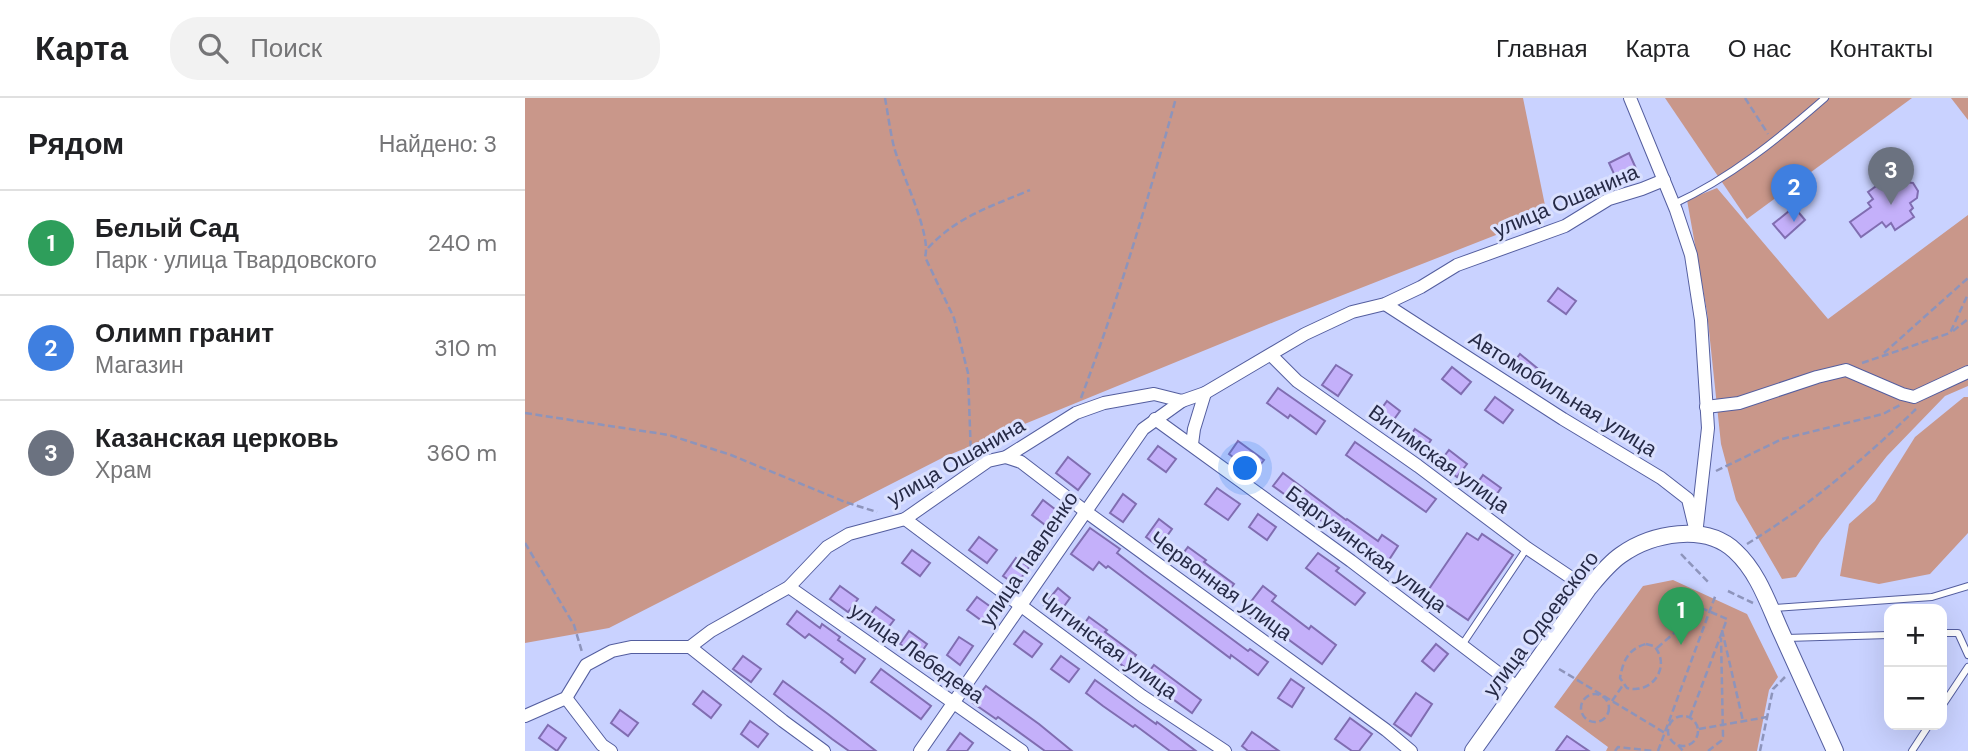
<!DOCTYPE html>
<html lang="ru">
<meta charset="utf-8">
<style>
body{margin:0;font-family:"DM Sans",sans-serif;background:#f2f2f2;color:#202124}
.controls{position:absolute;right:21px;bottom:21px;display:grid;overflow:hidden;border-radius:14px;box-shadow:0 7px 28px #0002}
.controls button{width:63px;height:63px;display:grid;place-items:center;padding:0;border:0;border-bottom:2px solid #e0e0e0;background:#fff;color:#202124;font:35px sans-serif}
.you{position:absolute;left:721px;top:371px;width:24px;height:24px;margin:-18px;border:5px solid #fff;border-radius:50%;background:#1a73e8;box-shadow:0 0 0 10px #1a73e833}
.badge{display:grid;place-items:center;width:46px;height:46px;border-radius:50%;background:#816d08;color:#fff;font-size:23px;font-weight:700}
.pin{position:absolute;translate:-50% -58px;filter:drop-shadow(0 2px 4px #0008)}
.pin::after{content:'';position:absolute;top:37px;width:24px;height:21px;background:inherit;clip-path:polygon(0 0,100% 0,50% 100%)}
.list{margin:0;padding:0;list-style:none}
h2{display:flex;justify-content:space-between;align-items:center;height:91px;margin:0;padding:0 28px;font-size:30px}
h2 small{font-size:23px;font-weight:400;color:#757577}
.list li{display:grid;grid-template-columns:46px 1fr auto;gap:21px;align-items:center;box-sizing:border-box;height:105px;padding:0 28px;border-top:2px solid #e0e0e0}
.list b{display:block;font-size:26px;white-space:nowrap}
.list p{margin:0;font-size:23px;white-space:nowrap;color:#757577}
.list em{font-size:23px;font-style:normal;color:#757577}
.icon{flex:none;width:38px;height:38px;fill:none;stroke:currentColor;stroke-width:2;stroke-linecap:round;stroke-linejoin:round}
.map{position:relative;flex:none;width:1443px;height:653px;overflow:hidden}
header{display:flex;align-items:center;gap:42px;box-sizing:border-box;height:98px;padding:0 35px;background:#fff;border-bottom:2px solid #e0e0e0}
header strong{font-size:33px}
nav{display:flex;gap:38px;margin-inline-start:auto;font-size:24px}
.search{width:490px;height:63px;background:#f2f2f2;display:flex;align-items:center;gap:18px;box-sizing:border-box;padding:0 24px;border-radius:28px;color:#757577;font-size:26px}
main{display:flex}
aside{flex:1;background:#fff}
.map>svg:first-child{display:block}
.green{fill:#c9978a}
.building{fill:#c4b0fa;stroke:#806db1;stroke-width:2}
.lines{fill:none;stroke-linecap:round;stroke-linejoin:round}
.lane-casing{stroke:#545e9f;stroke-width:8}
.street-casing{stroke:#545e9f;stroke-width:14}
.secondary-casing{stroke:#545e9f;stroke-width:18}
.path{stroke:#8d94bb;stroke-width:2.5;stroke-dasharray:7 3.5;stroke-linecap:butt}
.lane{stroke:#fff;stroke-width:6}
.street{stroke:#fff;stroke-width:12}
.secondary{stroke:#fff;stroke-width:16}
.labels{text-anchor:middle;stroke-width:6;stroke-linejoin:round;paint-order:stroke}
.street-label{font-size:21px;fill:#262a46;stroke:#dae0fe}
</style>
<header>
<strong>Карта</strong>
<div class="search"><svg class="icon" aria-label="search" viewBox="0 0 24 24"><circle cx="10" cy="10" r="6"/><path d="M15 15l6 6"/></svg>Поиск</div>
<nav><a>Главная</a><a>Карта</a><a>О нас</a><a>Контакты</a></nav>
</header>
<main>
<aside>
<h2>Рядом<small>Найдено: 3</small></h2>
<ul class="list">
<li><span class="badge" style="background:#2e9e5b">1</span><div><b>Белый Сад</b><p>Парк · улица Твардовского</p></div><em>240 m</em></li>
<li><span class="badge" style="background:#3f7fe0">2</span><div><b>Олимп гранит</b><p>Магазин</p></div><em>310 m</em></li>
<li><span class="badge" style="background:#6b7280">3</span><div><b>Казанская церковь</b><p>Храм</p></div><em>360 m</em></li>
</ul>
</aside>
<div class="map">
<svg width="1443" height="653" viewBox="0 0 1443 653">
<rect width="100%" height="100%" fill="#c9d2ff"/>
<g class="green">
<polygon points="0,0 998,0 1022,117 749,224 419,359 84,530 0,545"/>
<polygon points="1140,0 1387,0 1222,121"/>
<polygon points="1426,0 1443,0 1443,22"/>
<polygon points="1192,90 1303,221 1443,117 1443,288 1420,298 1362,358 1296,442 1271,479 1257,481 1211,402 1196,346 1182,214 1162,102"/>
<polygon points="1439,299 1443,299 1443,435 1405,476 1354,486 1315,478 1324,426 1350,403 1390,339"/>
<polygon points="1148,482 1222,516 1253,579 1244,592 1232,653 1081,653 1083,649 1029,609 1118,488"/>
</g>
<g class="building">
<polygon points="1104,55 1114,77 1094,87 1084,65"/>
<polygon points="1361,81 1366,88 1371,84 1374,89 1380,84 1388,85 1393,93 1392,100 1385,105 1388,110 1385,113 1389,119 1370,132 1366,125 1361,129 1357,124 1336,139 1325,124 1346,109 1343,105 1348,101 1343,94"/>
<polygon points="1269,109 1280,122 1260,140 1248,126"/>
<polygon points="1033,190 1051,203 1041,216 1023,203"/>
<polygon points="995,256 1012,270 1003,283 985,269"/>
<polygon points="811,267 827,277 813,298 797,287"/>
<polygon points="927,269 946,284 936,296 917,281"/>
<polygon points="753,290 800,323 791,336 765,317 763,320 742,305"/>
<polygon points="970,299 988,312 978,325 960,312"/>
<polygon points="862,303 875,313 862,331 849,321"/>
<polygon points="890,331 906,342 898,354 882,342"/>
<polygon points="713,343 739,362 729,375 704,356"/>
<polygon points="830,344 911,401 901,414 821,357"/>
<polygon points="633,348 651,361 641,374 623,361"/>
<polygon points="924,352 942,366 932,379 914,365"/>
<polygon points="543,359 565,376 553,392 531,375"/>
<polygon points="758,375 821,422 822,421 853,443 857,437 873,448 858,471 842,460 844,457 748,388"/>
<polygon points="958,377 976,390 967,403 949,390"/>
<polygon points="692,390 715,406 703,422 680,406"/>
<polygon points="598,396 611,406 598,424 585,415"/>
<polygon points="518,402 539,418 528,433 507,417"/>
<polygon points="733,416 751,429 742,442 724,429"/>
<polygon points="634,421 647,431 634,449 621,439"/>
<polygon points="565,430 595,451 592,455 619,476 723,553 725,551 743,564 733,577 706,557 705,560 583,468 581,470 574,464 568,472 546,456"/>
<polygon points="942,435 953,442 957,436 988,457 943,522 902,494"/>
<polygon points="454,439 472,452 462,465 444,452"/>
<polygon points="663,449 681,462 679,464 709,486 699,499 681,486 683,484 653,462"/>
<polygon points="387,452 405,465 395,478 377,465"/>
<polygon points="793,455 814,470 811,473 840,495 830,507 781,470"/>
<polygon points="491,460 504,469 491,487 478,478"/>
<polygon points="315,488 333,501 323,514 305,501"/>
<polygon points="738,488 751,498 747,503 784,531 786,528 811,547 797,566 734,520 731,524 718,514"/>
<polygon points="533,490 545,500 532,518 519,507"/>
<polygon points="452,499 470,512 460,525 442,512"/>
<polygon points="351,509 369,522 359,535 341,522"/>
<polygon points="272,513 295,530 297,526 315,539 313,542 340,561 330,575 316,564 318,561 284,536 280,540 262,526"/>
<polygon points="564,519 582,532 580,534 611,557 601,570 583,557 585,554 555,532"/>
<polygon points="384,533 402,546 393,559 375,546"/>
<polygon points="499,533 517,546 507,559 489,546"/>
<polygon points="434,539 448,548 435,567 422,557"/>
<polygon points="911,546 923,556 909,573 897,563"/>
<polygon points="218,558 236,571 226,584 208,571"/>
<polygon points="536,558 554,571 544,584 526,571"/>
<polygon points="629,567 676,602 667,615 619,580"/>
<polygon points="356,571 406,608 396,621 346,584"/>
<polygon points="766,581 779,590 767,609 753,600"/>
<polygon points="570,582 631,626 632,624 671,653 645,653 610,627 608,629 578,608 561,595"/>
<polygon points="258,583 303,616 351,653 324,653 307,641 249,596"/>
<polygon points="461,588 514,626 547,653 520,653 473,619 471,621 448,605"/>
<polygon points="178,593 196,607 186,620 168,606"/>
<polygon points="891,595 907,606 886,638 869,626"/>
<polygon points="95,612 113,625 103,638 86,625"/>
<polygon points="825,620 847,636 834,653 827,653 810,641"/>
<polygon points="225,623 243,636 233,649 216,636"/>
<polygon points="23,627 41,640 32,653 14,640"/>
<polygon points="727,634 754,653 723,653 717,648"/>
<polygon points="435,635 448,645 442,653 422,653"/>
<polygon points="1042,638 1064,653 1031,653"/>
</g>
<g class="lines">
<g class="lane-casing">
<g id="lane">
<path d="M1149,106C1205,80 1253,41 1300,0"/>
<polyline points="1248,510 1407,499 1443,488"/>
<polyline points="1417,535 1433,535 1443,557"/>
<polyline points="1261,540 1364,537"/>
<polyline points="937,547 1002,450"/>
<polyline points="1417,608 1443,569"/>
<polyline points="1387,653 1404,627"/>
</g>
</g>
<g class="street-casing">
<g id="street">
<polyline points="1105,0 1151,112 1166,157 1176,222 1183,330 1171,437"/>
<polyline points="860,206 1038,321 1136,380 1163,401 1170,430"/>
<polyline points="746,257 772,283 893,368 1002,450 1063,491"/>
<polyline points="1181,309 1214,305 1292,279 1321,272 1377,296 1389,299 1443,274"/>
<polyline points="630,321 826,463 993,590"/>
<polyline points="667,346 669,331 680,295"/>
<polyline points="481,359 496,364 560,413 861,632 886,653"/>
<polyline points="380,421 617,598 700,653"/>
<polyline points="264,489 497,653"/>
<polyline points="165,549 258,623 299,653"/>
<polyline points="41,600 77,647 86,653"/>
<polyline points="0,618 41,600 61,567 87,553 106,549 165,549 186,533 264,489 302,449 324,436 380,421 463,363 481,359 551,315 579,305 629,296 657,303 680,295 780,236 827,214 860,206 896,189 932,167 1040,128 1084,101 1117,91 1139,82"/>
<polyline points="395,653 618,331 657,303"/>
</g>
</g>
<g class="secondary-casing">
<path id="secondary" d="M948,653L1063,491C1073,479 1083,466 1096,457C1127,435 1180,425 1210,453C1234,475 1244,508 1257,536C1275,575 1292,614 1310,653"/>
</g>
<g class="path">
<path d="M360,0C363,16 365,33 369,49C376,75 407,137 400,159L429,220L443,275L446,359"/>
<polyline points="1220,0 1243,36"/>
<path d="M403,150C433,118 465,109 505,92"/>
<polyline points="1428,233 1443,221"/>
<polyline points="1359,255 1443,180"/>
<polyline points="1337,265 1425,235 1443,196"/>
<path d="M556,300C593,202 623,102 651,0"/>
<polyline points="0,315 144,337 206,357 320,404 352,414"/>
<polyline points="1191,373 1257,341 1358,316 1375,307"/>
<polyline points="0,445 49,527 57,554"/>
<path d="M1222,446C1284,408 1339,361 1391,311"/>
<polyline points="1156,456 1185,486"/>
<polyline points="1203,493 1228,505"/>
<polyline points="1197,532 1218,623"/>
<path d="M1121,546L1129,548C1147,568 1127,597 1102,590L1095,580C1098,563 1103,551 1121,546Z"/>
<polyline points="1132,550 1177,511"/>
<polyline points="1034,571 1140,635"/>
<circle cx="1070" cy="610" r="14"/>
<polyline points="1087,603 1098,587"/>
<circle cx="1158" cy="633" r="15"/>
<polyline points="1165,619 1202,521 1167,506"/>
<polyline points="1174,631 1242,619"/>
<polyline points="1153,647 1158,653"/>
<polyline points="1090,653 1093,649 1128,653"/>
<polyline points="1133,653 1191,496"/>
<polyline points="1183,653 1196,643 1198,638 1196,540"/>
<polyline points="1235,653 1248,591 1260,579"/>
</g>
<use href="#lane" class="lane"/>
<use href="#street" class="street"/>
<use href="#secondary" class="secondary"/>
</g>
<g class="labels">
<g class="street-label">
<text transform="translate(1041 103) rotate(-23)" y="7">улица Ошанина</text>
<text transform="translate(1038 296) rotate(32)" y="7">Автомобильная улица</text>
<text transform="translate(914 361) rotate(36)" y="7">Витимская улица</text>
<text transform="translate(431 364) rotate(-30)" y="7">улица Ошанина</text>
<text transform="translate(841 451) rotate(37)" y="7">Баргузинская улица</text>
<text transform="translate(504 461) rotate(-56)" y="7">улица Павленко</text>
<text transform="translate(696 488) rotate(36)" y="7">Червонная улица</text>
<text transform="translate(1016 526) rotate(-53)" y="7">улица Одоевского</text>
<text transform="translate(583 548) rotate(36)" y="7">Читинская улица</text>
<text transform="translate(392 555) rotate(35)" y="7">улица Лебедева</text>
</g>
</g>
</svg>
<div class="controls">
<button>+</button>
<button>−</button>
</div>
<div class="you"></div>
<div class="pin badge" style="left:1156px;top:547px;background:#2e9e5b">1</div>
<div class="pin badge" style="left:1269px;top:124px;background:#3f7fe0">2</div>
<div class="pin badge" style="left:1366px;top:107px;background:#6b7280">3</div>
</div>
</main>
